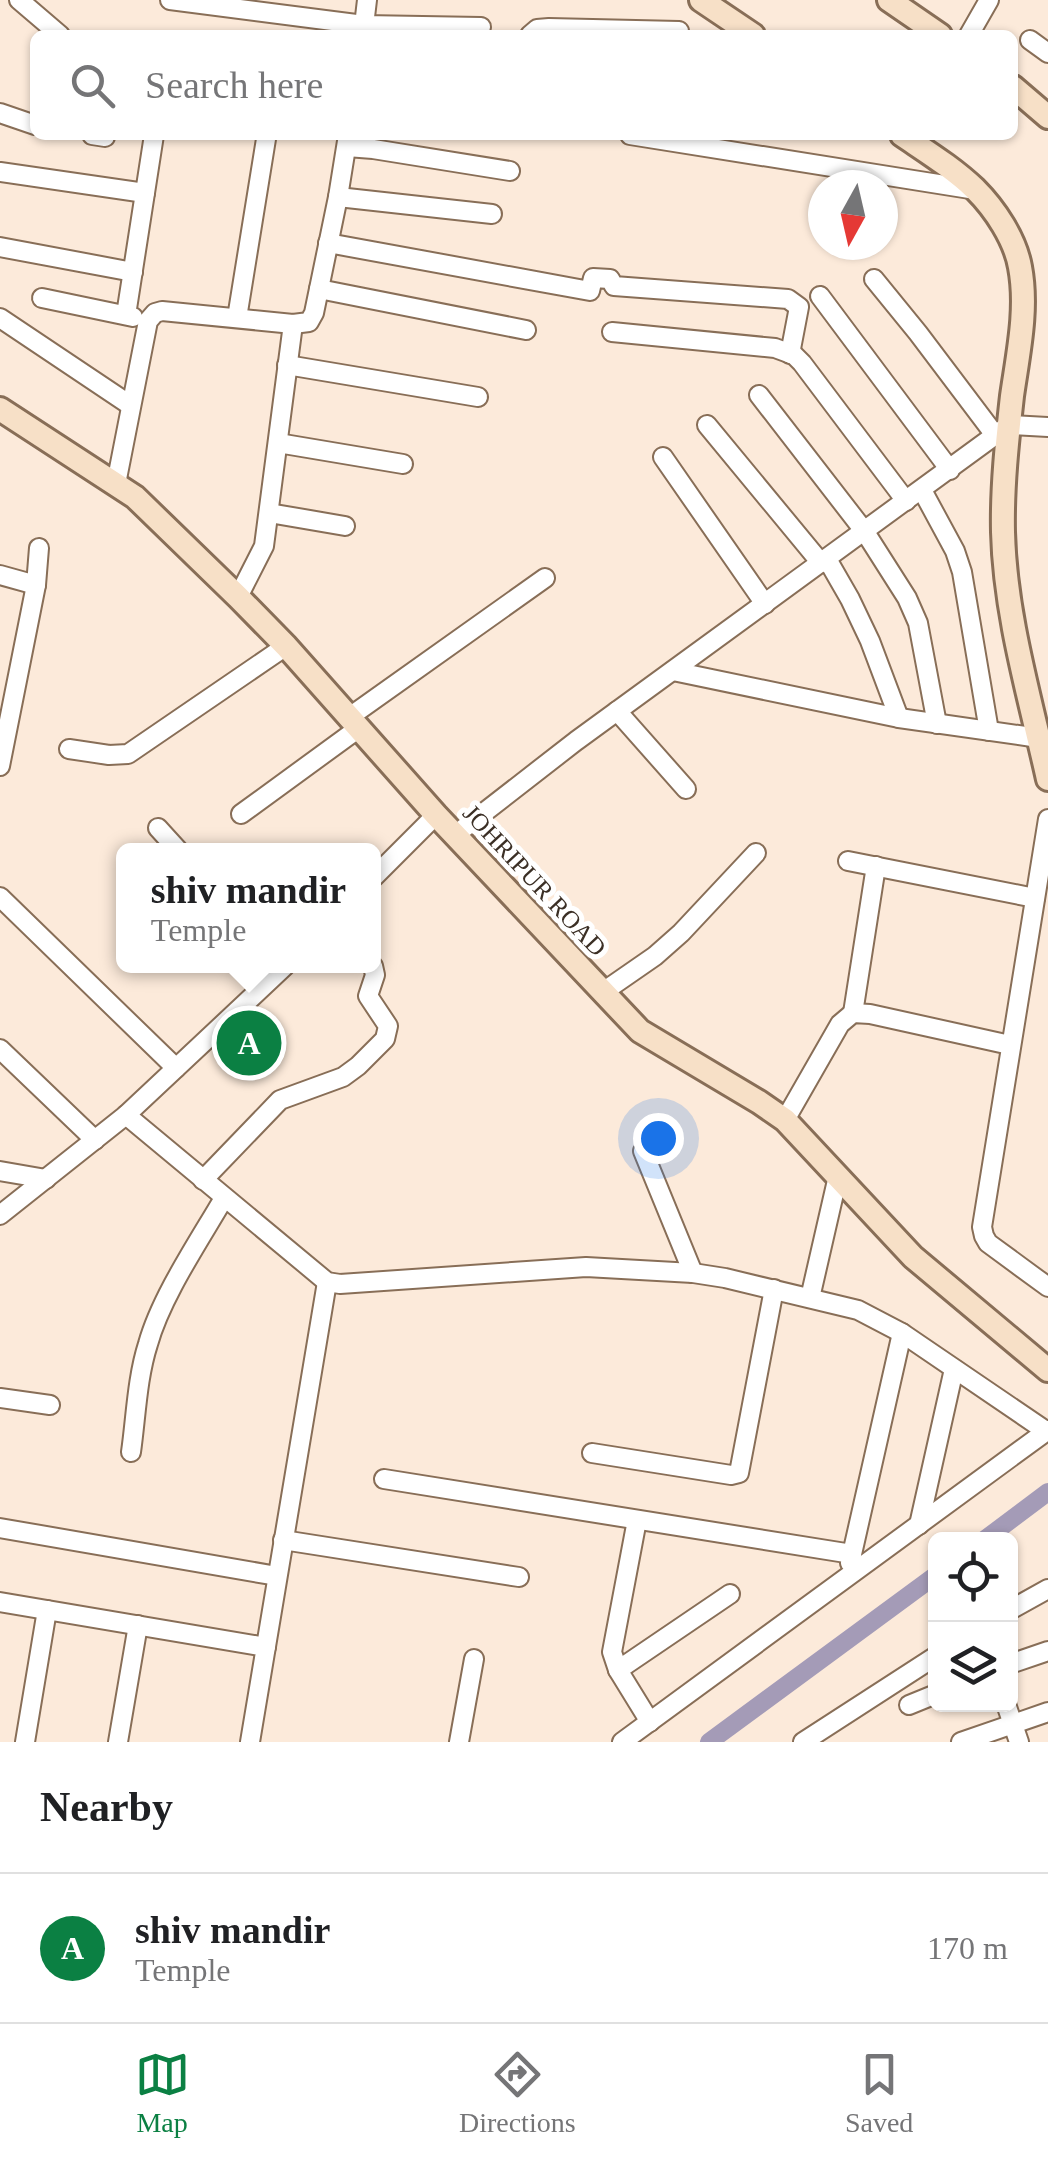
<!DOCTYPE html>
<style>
body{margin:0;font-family:"Times New Roman",serif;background:#f6f6f6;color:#202124}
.controls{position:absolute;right:30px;bottom:30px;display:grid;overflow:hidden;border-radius:15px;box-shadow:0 2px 8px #0004}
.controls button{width:90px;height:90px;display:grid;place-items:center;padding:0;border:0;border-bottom:2px solid #e0e0e0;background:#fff;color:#202124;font:50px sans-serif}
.compass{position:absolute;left:808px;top:170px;width:90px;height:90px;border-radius:50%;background:#fff;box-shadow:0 2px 8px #0004;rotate:188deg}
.you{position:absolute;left:658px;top:1138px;width:35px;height:35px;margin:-25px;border:8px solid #fff;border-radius:50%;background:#1a73e8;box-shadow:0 0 0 15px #1a73e833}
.badge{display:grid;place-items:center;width:65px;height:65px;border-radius:50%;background:#0b8043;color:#fff;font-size:32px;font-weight:700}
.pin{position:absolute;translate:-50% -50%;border:5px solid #fff;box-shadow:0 2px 10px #0006}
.popup{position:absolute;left:116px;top:843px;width:265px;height:130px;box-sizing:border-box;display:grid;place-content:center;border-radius:15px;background:#fff;filter:drop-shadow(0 2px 8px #0005);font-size:32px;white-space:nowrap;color:#757577}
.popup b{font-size:38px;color:#202124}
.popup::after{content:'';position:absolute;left:50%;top:100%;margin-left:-20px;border:20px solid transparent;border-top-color:#fff}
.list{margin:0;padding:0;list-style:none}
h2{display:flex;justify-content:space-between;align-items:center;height:130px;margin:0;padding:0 40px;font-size:42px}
h2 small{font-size:32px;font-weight:400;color:#757577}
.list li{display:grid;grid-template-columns:65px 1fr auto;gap:30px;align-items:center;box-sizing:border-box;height:150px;padding:0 40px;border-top:2px solid #e0e0e0}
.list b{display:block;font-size:38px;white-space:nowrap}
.list p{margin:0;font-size:32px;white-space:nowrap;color:#757577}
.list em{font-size:32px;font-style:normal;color:#757577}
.icon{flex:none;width:55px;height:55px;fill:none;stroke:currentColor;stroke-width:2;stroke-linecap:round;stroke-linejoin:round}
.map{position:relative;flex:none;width:1048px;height:1742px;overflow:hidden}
.search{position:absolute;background:#fff;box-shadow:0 2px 8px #0004;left:30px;right:30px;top:30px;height:110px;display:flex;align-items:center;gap:25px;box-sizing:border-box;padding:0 35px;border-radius:15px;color:#757577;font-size:38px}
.sheet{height:280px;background:#fff}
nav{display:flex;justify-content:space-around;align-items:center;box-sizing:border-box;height:140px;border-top:2px solid #e0e0e0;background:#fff;font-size:28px;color:#757577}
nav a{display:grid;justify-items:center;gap:5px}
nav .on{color:#0b8043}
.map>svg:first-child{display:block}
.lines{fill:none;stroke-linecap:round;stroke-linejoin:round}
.canal{stroke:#a49bb7;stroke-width:18}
.street-casing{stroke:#886e57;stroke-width:22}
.secondary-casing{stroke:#886e57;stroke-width:28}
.street{stroke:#fff;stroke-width:18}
.secondary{stroke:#f7e0c7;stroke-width:22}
.labels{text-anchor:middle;stroke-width:10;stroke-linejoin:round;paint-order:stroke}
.street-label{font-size:25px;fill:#3b2f25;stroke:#fff}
</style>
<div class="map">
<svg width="1048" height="1742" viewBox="0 0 1048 1742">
<rect width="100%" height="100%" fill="#fceada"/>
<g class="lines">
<g class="canal">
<polyline points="984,1540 1048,1492"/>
<polyline points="709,1742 936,1575"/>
</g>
<g class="street-casing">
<g id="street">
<polyline points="19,0 60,35"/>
<polyline points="170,0 364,25 481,27"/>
<polyline points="363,34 367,0"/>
<polyline points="530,35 537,29 549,28 679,31"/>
<polyline points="969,35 989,0"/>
<polyline points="1030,40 1048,53"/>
<polyline points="0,113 35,125"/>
<polyline points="92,135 105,137"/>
<polyline points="630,135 976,190"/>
<polyline points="347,147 373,149 510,171"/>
<polyline points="0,172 145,193"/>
<polyline points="338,197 492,214"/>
<polyline points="328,243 590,291 593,278 610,279 614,286 788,299 799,307 790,354"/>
<polyline points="0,247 133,272"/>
<polyline points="874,279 918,333 995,435"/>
<polyline points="319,289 526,330"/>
<polyline points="820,296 950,470"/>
<polyline points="42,298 133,317"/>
<polyline points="126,315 154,135"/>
<polyline points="0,318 130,405"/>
<polyline points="237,318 266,139"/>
<polyline points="612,332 775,348 794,355 802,363 906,501"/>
<polyline points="287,365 478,397"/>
<polyline points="759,395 865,532 907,598 918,623 937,724"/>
<polyline points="707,425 821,563"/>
<polyline points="278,443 403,464"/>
<polyline points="663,457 765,604"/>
<polyline points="116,484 148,321 155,313 162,311 293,324 309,322 314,313 338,197 348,135"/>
<polyline points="922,490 955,551 962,572 989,731"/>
<polyline points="269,513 345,526"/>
<polyline points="827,559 850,599 870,641 899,718"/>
<polyline points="0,575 36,585"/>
<polyline points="238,597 264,546 293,324"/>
<polyline points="673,671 899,718 1039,738"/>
<polyline points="617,711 686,789"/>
<polyline points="348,718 545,578"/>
<polyline points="69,749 109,755 128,754 286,646"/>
<polyline points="0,766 36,585 39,548"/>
<polyline points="241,814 359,728"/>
<polyline points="1048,819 982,1227 984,1236 988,1243 1048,1287"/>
<polyline points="158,828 178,850"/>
<polyline points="455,835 576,741 1009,425 1048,427"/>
<polyline points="848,861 1035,898"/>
<polyline points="374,877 436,815"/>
<polyline points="0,897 176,1068"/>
<polyline points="603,992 655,956 681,933 756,853"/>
<polyline points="853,1013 876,866"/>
<polyline points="0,1049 95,1140"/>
<polyline points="126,1115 327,1282 340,1284 586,1267 693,1273 725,1278 858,1310 902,1333 1046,1431"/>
<polyline points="785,1120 840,1024 853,1013 870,1014 1010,1045"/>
<polyline points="643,1151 693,1273"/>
<polyline points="0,1171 46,1179"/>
<polyline points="203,1180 280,1100 343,1077 358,1066 385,1039 388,1026 368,996 375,975 373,966"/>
<polyline points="0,1215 126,1115 285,966"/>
<polyline points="810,1298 838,1176"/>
<polyline points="0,1398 50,1405"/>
<path d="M131,1452C136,1417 137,1378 148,1344C161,1297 199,1241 224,1198"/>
<polyline points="592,1453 731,1475 739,1473 774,1289"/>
<polyline points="384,1479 852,1554"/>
<polyline points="637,1520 612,1652 618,1670 650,1722"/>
<polyline points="919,1525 954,1369"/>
<polyline points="0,1528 277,1576"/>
<polyline points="283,1540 519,1577"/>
<polyline points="850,1563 902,1333"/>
<polyline points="0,1602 266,1647"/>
<polyline points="1010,1610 1048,1589"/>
<polyline points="1010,1664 1048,1651"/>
<polyline points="618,1670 730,1594"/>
<polyline points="1006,1704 1019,1742"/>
<polyline points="909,1705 936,1694"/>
<polyline points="25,1742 47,1610"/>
<polyline points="118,1742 138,1625"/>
<polyline points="250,1742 327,1282"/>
<polyline points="459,1742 474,1659"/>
<polyline points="622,1742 1048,1430"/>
<polyline points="803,1742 936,1656"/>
<polyline points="961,1742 1048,1712"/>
</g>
</g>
<g class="secondary-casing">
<g id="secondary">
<polyline points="701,0 753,35"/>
<polyline points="889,0 940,35"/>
<polyline points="1013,87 1048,117"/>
<path d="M902,135C927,152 953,168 975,189C995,209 1015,239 1020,267C1028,309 1018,354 1012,396C1007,441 1002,487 1003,532C1005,615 1030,698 1048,779"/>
<polyline points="0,409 135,497 238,597 286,646 436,815 640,1031 759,1102 785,1120 913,1257 1048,1370"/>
</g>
</g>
<use href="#street" class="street"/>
<use href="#secondary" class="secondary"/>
</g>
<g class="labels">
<g class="street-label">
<text transform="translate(535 880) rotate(47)" y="9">JOHRIPUR ROAD</text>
</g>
</g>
</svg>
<div class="controls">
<button><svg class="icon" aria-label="locate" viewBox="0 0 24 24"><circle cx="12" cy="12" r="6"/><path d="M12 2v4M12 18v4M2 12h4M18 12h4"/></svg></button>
<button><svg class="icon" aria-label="layers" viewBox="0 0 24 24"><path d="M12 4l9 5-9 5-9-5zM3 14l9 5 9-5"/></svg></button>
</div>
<svg class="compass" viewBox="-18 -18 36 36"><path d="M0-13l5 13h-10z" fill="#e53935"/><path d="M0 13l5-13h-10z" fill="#757577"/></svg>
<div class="you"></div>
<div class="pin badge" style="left:249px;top:1043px">A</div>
<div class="popup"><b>shiv mandir</b>Temple</div>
<div class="search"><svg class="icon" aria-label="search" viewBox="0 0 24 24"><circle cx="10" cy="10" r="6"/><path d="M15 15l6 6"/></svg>Search here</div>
</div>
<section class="sheet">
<h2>Nearby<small></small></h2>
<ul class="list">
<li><span class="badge">A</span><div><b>shiv mandir</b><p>Temple</p></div><em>170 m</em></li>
</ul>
</section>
<nav>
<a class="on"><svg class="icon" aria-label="map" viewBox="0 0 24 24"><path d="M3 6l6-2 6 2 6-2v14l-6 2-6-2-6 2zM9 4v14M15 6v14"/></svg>Map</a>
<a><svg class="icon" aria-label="directions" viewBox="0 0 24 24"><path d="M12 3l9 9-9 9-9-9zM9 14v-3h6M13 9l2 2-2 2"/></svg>Directions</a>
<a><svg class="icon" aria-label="saved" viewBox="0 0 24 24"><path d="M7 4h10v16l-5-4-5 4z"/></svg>Saved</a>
</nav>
